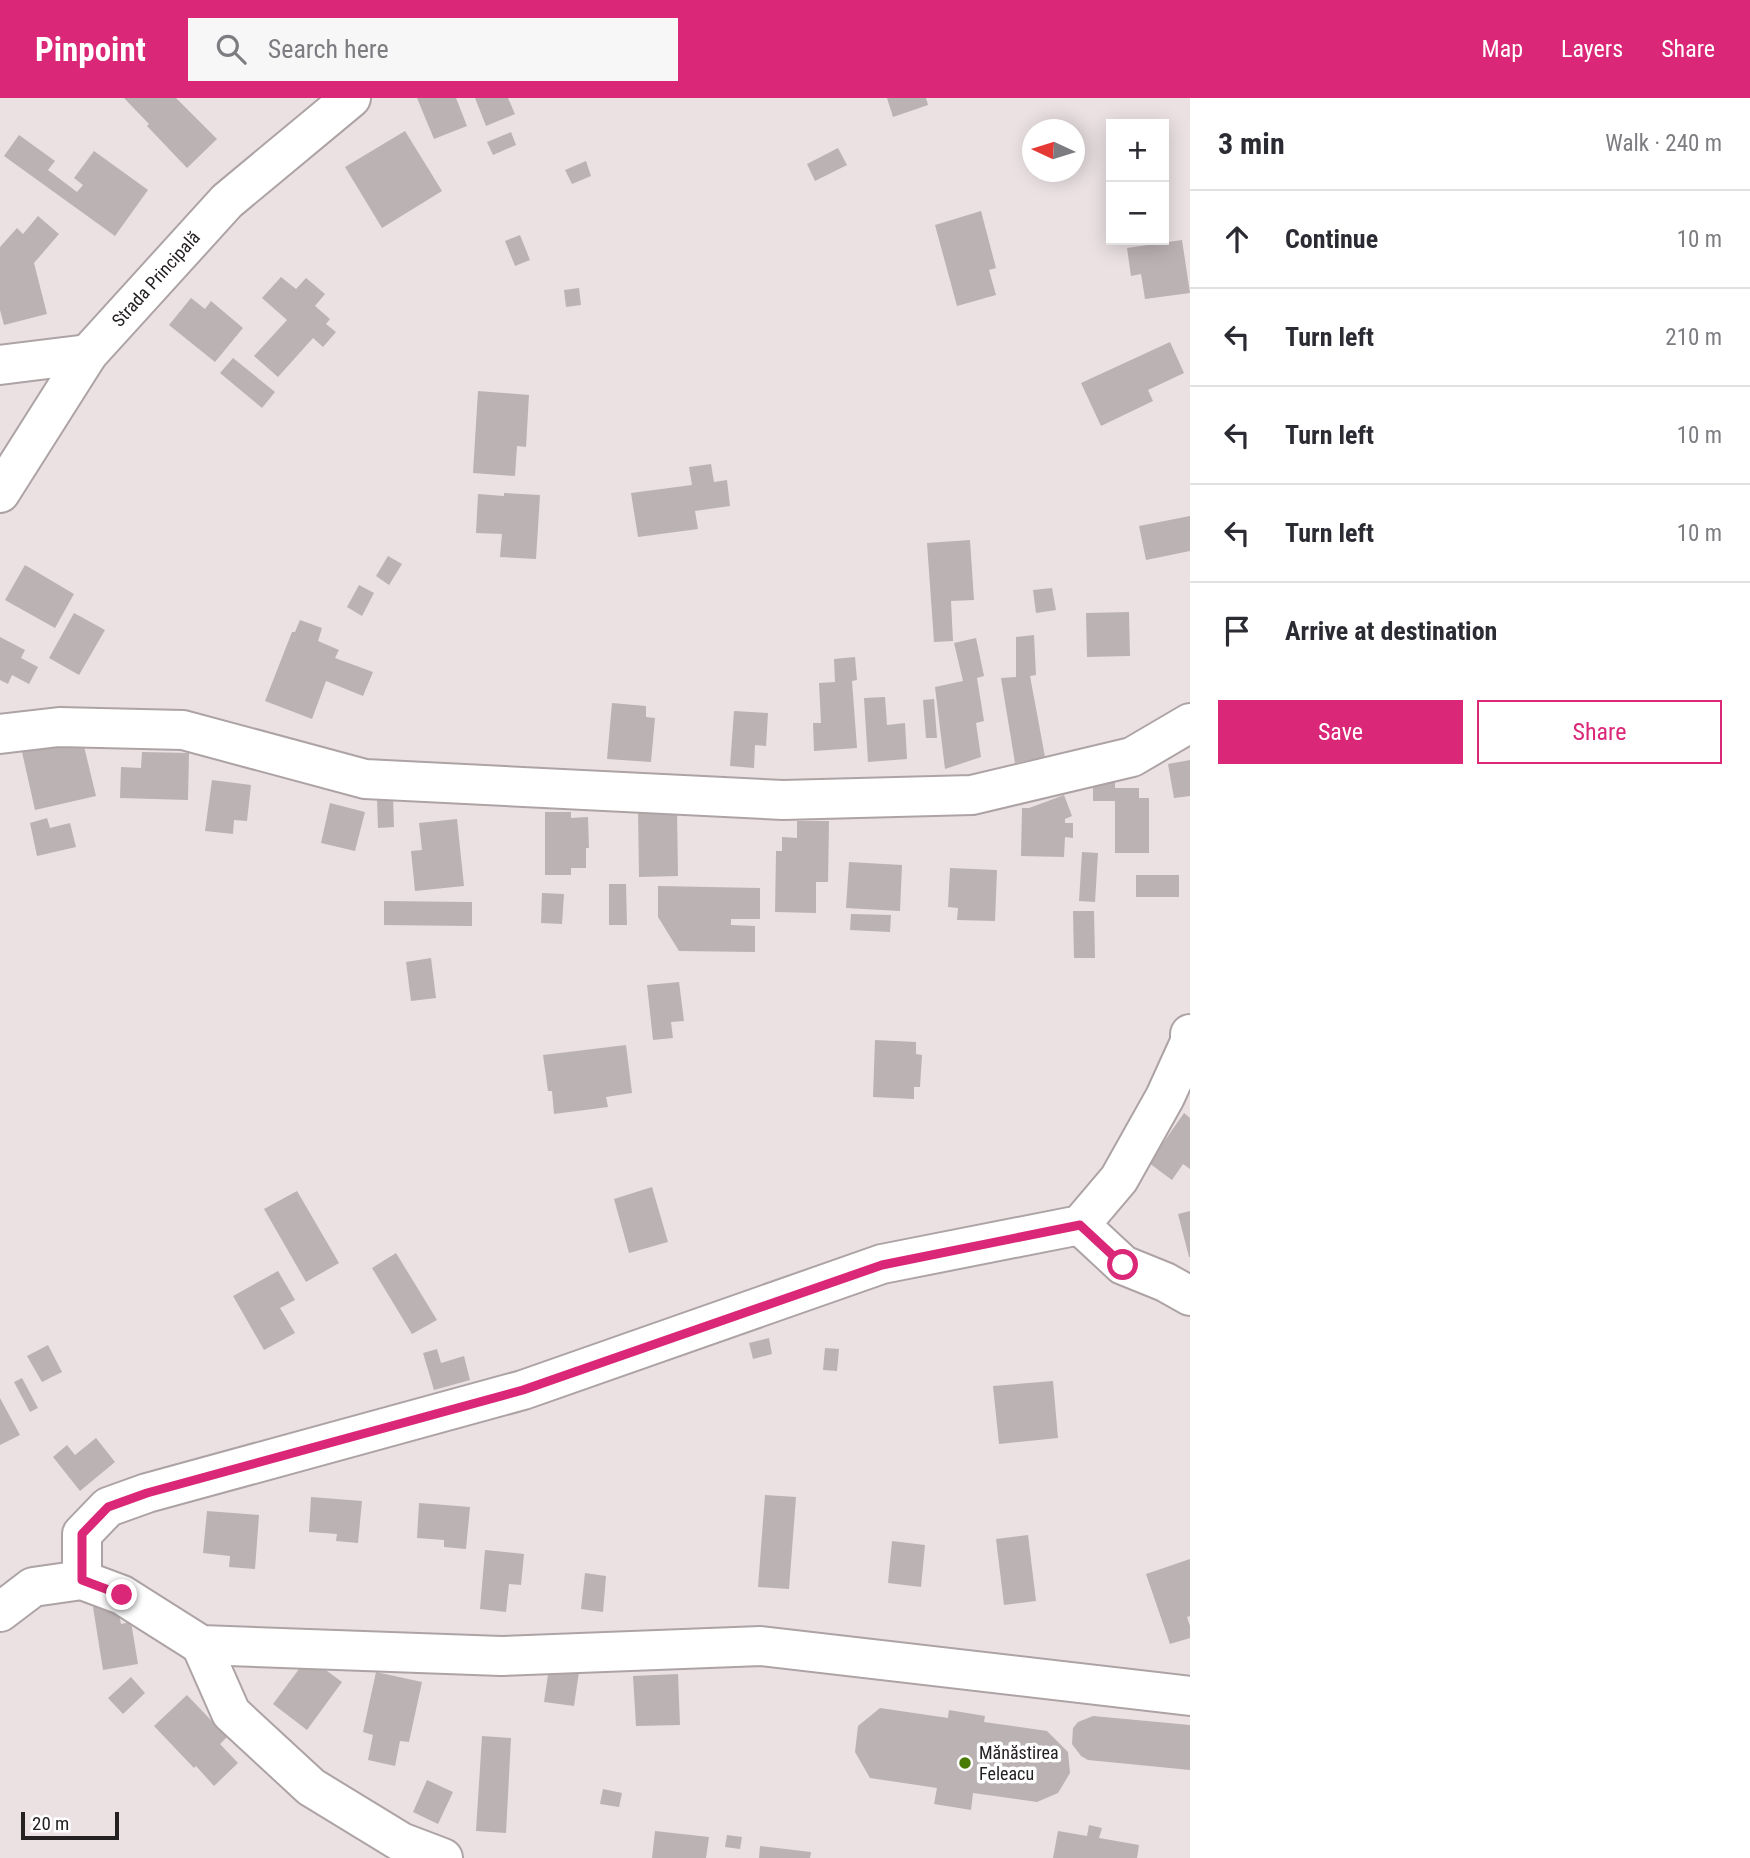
<!DOCTYPE html>
<meta charset="utf-8">
<style>
body{margin:0;font-family:"Roboto Condensed",sans-serif;background:#f7f7f7;color:#2b2b33}
.controls{position:absolute;right:21px;top:21px;display:grid;overflow:hidden;border-radius:0px;box-shadow:0 4px 18px #0003}
.controls button{width:63px;height:63px;display:grid;place-items:center;padding:0;border:0;border-bottom:2px solid #e1e1e2;background:#fff;color:#2b2b33;font:35px sans-serif}
.compass{position:absolute;left:1022px;top:21px;width:63px;height:63px;border-radius:50%;background:#fff;box-shadow:0 4px 18px #0003;rotate:274deg}
.scale{position:absolute;left:21px;bottom:18px;width:98px;box-sizing:border-box;padding-left:7px;border:4px solid #252122;border-top:0;font-size:19px;line-height:24px;white-space:nowrap;color:#252122;-webkit-text-stroke:5px #fff;paint-order:stroke}
.stop{position:absolute;width:21px;height:21px;margin:-16px;border:5px solid #db2777;border-radius:50%;background:#fff}
.stop.end{background:#db2777;border-color:#fff;box-shadow:0 2px 7px #0008}
.list{margin:0;padding:0;list-style:none}
h2{display:flex;justify-content:space-between;align-items:center;height:91px;margin:0;padding:0 28px;font-size:30px}
h2 small{font-size:23px;font-weight:400;color:#7c7c81}
.list li{display:grid;grid-template-columns:46px 1fr auto;gap:21px;align-items:center;box-sizing:border-box;height:98px;padding:0 28px;border-top:2px solid #e1e1e2}
.list b{display:block;font-size:26px;white-space:nowrap}
.list em{font-size:23px;font-style:normal;color:#7c7c81}
.actions{display:flex;gap:14px;padding:21px 28px}
.actions a{flex:1;padding:16px 0;border:2px solid #db2777;border-radius:0px;text-align:center;font-size:24px;color:#db2777}
.actions .main{background:#db2777;color:#fff}
.icon{flex:none;width:38px;height:38px;fill:none;stroke:currentColor;stroke-width:2;stroke-linecap:round;stroke-linejoin:round}
.map{position:relative;flex:none;width:1190px;height:1760px;overflow:hidden}
header{display:flex;align-items:center;gap:42px;box-sizing:border-box;height:98px;padding:0 35px;background:#db2777;color:#fff}
header strong{font-size:33px}
nav{display:flex;gap:38px;margin-inline-start:auto;font-size:24px}
.search{width:490px;height:63px;background:#f7f7f7;display:flex;align-items:center;gap:18px;box-sizing:border-box;padding:0 24px;border-radius:0px;color:#7c7c81;font-size:26px}
main{display:flex}
aside{flex:1;background:#fff}
.map>svg:first-child{display:block}
.building{fill:#bbb2b3}
.lines{fill:none;stroke-linecap:round;stroke-linejoin:round}
.minor-casing{stroke:#ada3a5;stroke-width:42}
.tertiary-casing{stroke:#ada3a5;stroke-width:42}
.minor{stroke:#fff;stroke-width:38}
.tertiary{stroke:#fff;stroke-width:38}
.route{stroke:#db2777;stroke-width:9}
.poi-dot{fill:#497a02;stroke:#fff;stroke-width:2.5}
.labels{text-anchor:middle;stroke-width:7;stroke-linejoin:round;paint-order:stroke}
.street-label{font-size:18px;fill:#252122;stroke:#fff}
.poi-label{font-size:18px;fill:#252122;stroke:#fff;text-anchor:start}
</style>
<header>
<strong>Pinpoint</strong>
<div class="search"><svg class="icon" aria-label="search" viewBox="0 0 24 24"><circle cx="10" cy="10" r="6"/><path d="M15 15l6 6"/></svg>Search here</div>
<nav><a>Map</a><a>Layers</a><a>Share</a></nav>
</header>
<main>
<div class="map">
<svg width="1190" height="1760" viewBox="0 0 1190 1760">
<rect width="100%" height="100%" fill="#ebe1e3"/>
<g class="building">
<polygon points="124,0 176,0 217,41 187,70 147,28 149,26"/>
<polygon points="417,0 456,0 467,28 434,41"/>
<polygon points="475,0 508,0 515,16 486,28"/>
<polygon points="887,0 926,0 928,7 893,19"/>
<polygon points="405,33 442,93 382,130 345,69"/>
<polygon points="511,34 516,47 493,57 487,44"/>
<polygon points="19,37 55,63 48,72 77,94 83,87 74,80 94,53 148,92 115,138 4,58"/>
<polygon points="838,50 847,67 815,83 807,66"/>
<polygon points="586,63 591,78 572,86 565,72"/>
<polygon points="981,113 996,170 989,172 996,197 957,208 935,127"/>
<polygon points="38,118 59,136 34,165 47,216 4,227 0,212 0,149 17,130 23,136"/>
<polygon points="520,137 530,162 515,168 505,143"/>
<polygon points="1182,142 1190,195 1145,201 1141,176 1131,178 1127,150"/>
<polygon points="281,179 296,191 306,180 325,196 315,208 330,221 326,226 336,234 323,249 313,240 278,279 254,258 287,222 262,200"/>
<polygon points="579,190 581,207 566,209 564,192"/>
<polygon points="191,200 205,211 211,203 243,230 215,264 169,227"/>
<polygon points="1170,244 1184,275 1148,292 1153,303 1101,328 1081,285"/>
<polygon points="233,260 275,294 262,310 220,275"/>
<polygon points="478,293 529,297 526,349 517,348 515,378 473,375"/>
<polygon points="711,366 714,384 727,382 730,408 695,413 698,431 638,439 631,395 692,387 689,369"/>
<polygon points="504,395 540,397 536,461 500,459 502,436 476,435 478,396 504,398"/>
<polygon points="1190,418 1190,453 1146,462 1139,428"/>
<polygon points="970,442 974,502 951,503 953,543 934,544 927,445"/>
<polygon points="388,458 402,466 389,487 376,478"/>
<polygon points="25,467 74,496 55,530 5,502"/>
<polygon points="359,487 374,495 362,518 347,509"/>
<polygon points="1052,490 1056,512 1036,515 1033,492"/>
<polygon points="1129,514 1130,558 1087,559 1086,515"/>
<polygon points="74,515 105,532 79,577 49,560"/>
<polygon points="300,522 322,530 318,543 339,552 335,560 373,574 363,598 326,583 312,621 265,603 292,534 295,534"/>
<polygon points="1034,537 1036,577 1030,578 1045,659 1015,665 1001,580 1016,579 1016,539"/>
<polygon points="0,539 25,552 21,560 38,569 29,586 12,577 8,586 0,582"/>
<polygon points="976,540 984,578 977,580 984,623 976,625 981,659 945,671 935,589 963,583 954,545"/>
<polygon points="855,559 857,582 852,583 857,650 814,653 813,625 821,625 819,585 835,584 834,561"/>
<polygon points="885,599 887,627 905,625 907,661 868,664 864,600"/>
<polygon points="934,601 937,640 926,640 923,602"/>
<polygon points="612,605 646,608 646,619 655,620 651,664 607,661"/>
<polygon points="734,613 768,615 766,648 755,647 754,670 730,668"/>
<polygon points="82,640 96,698 35,712 22,654"/>
<polygon points="142,654 189,655 188,702 120,700 121,669 141,670"/>
<polygon points="1190,662 1190,698 1174,700 1168,666"/>
<polygon points="212,682 251,687 247,723 234,722 233,736 205,733"/>
<polygon points="1093,683 1115,683 1115,690 1139,690 1139,700 1149,700 1149,755 1115,755 1115,703 1093,703"/>
<polygon points="1064,697 1072,718 1065,721 1065,725 1073,725 1073,740 1065,739 1064,759 1021,758 1022,710 1029,710"/>
<polygon points="393,699 394,729 378,730 377,700"/>
<polygon points="330,705 365,714 355,753 321,745"/>
<polygon points="677,710 678,778 639,779 638,711"/>
<polygon points="545,714 571,714 571,720 588,719 589,750 586,750 586,770 571,770 571,777 545,777"/>
<polygon points="47,720 50,730 70,725 76,749 37,758 30,725"/>
<polygon points="457,721 464,788 415,793 411,753 422,752 419,725"/>
<polygon points="797,723 829,723 828,784 816,784 816,815 775,814 776,753 782,753 782,739 797,740"/>
<polygon points="1082,754 1098,755 1095,804 1079,803"/>
<polygon points="849,764 902,767 900,813 846,810"/>
<polygon points="950,770 997,772 995,823 957,822 958,810 948,809"/>
<rect x="1136" y="777" width="43" height="22"/>
<polygon points="609,786 626,786 627,827 609,827"/>
<polygon points="658,788 760,790 760,821 731,821 731,827 755,828 755,854 679,853 658,819"/>
<polygon points="542,795 564,796 562,826 541,825"/>
<polygon points="384,803 472,804 472,828 384,827"/>
<polygon points="1073,813 1094,813 1095,860 1074,860"/>
<polygon points="851,816 891,817 890,834 850,832"/>
<polygon points="431,860 436,900 411,903 406,864"/>
<polygon points="679,884 684,923 671,924 673,940 653,942 647,887"/>
<polygon points="875,942 916,944 916,956 922,957 920,989 914,989 914,1001 873,999"/>
<polygon points="626,947 632,995 606,999 608,1009 554,1016 552,993 548,993 543,957"/>
<polygon points="1184,1015 1190,1020 1190,1071 1183,1066 1172,1082 1149,1065"/>
<polygon points="652,1089 668,1144 629,1155 614,1101"/>
<polygon points="297,1093 339,1165 306,1184 264,1111"/>
<polygon points="1190,1113 1190,1159 1189,1159 1178,1116"/>
<polygon points="396,1155 437,1222 412,1236 372,1170"/>
<polygon points="278,1173 295,1202 280,1210 295,1235 264,1252 233,1198"/>
<polygon points="769,1240 772,1256 753,1261 749,1245"/>
<polygon points="48,1247 62,1274 42,1284 27,1258"/>
<polygon points="825,1250 839,1251 837,1273 823,1272"/>
<polygon points="437,1251 441,1265 464,1258 470,1282 434,1292 423,1255"/>
<polygon points="22,1280 38,1310 30,1314 14,1284"/>
<polygon points="1053,1283 1058,1340 999,1346 993,1288"/>
<polygon points="0,1300 20,1337 0,1347"/>
<polygon points="96,1340 115,1364 80,1393 53,1359 67,1347 75,1357"/>
<polygon points="765,1397 796,1399 789,1491 758,1489"/>
<polygon points="311,1399 362,1403 358,1445 336,1443 337,1436 309,1434"/>
<polygon points="419,1405 470,1409 466,1451 444,1449 444,1442 417,1440"/>
<polygon points="207,1413 259,1417 255,1471 229,1469 230,1458 203,1455"/>
<polygon points="1028,1437 1036,1503 1004,1507 996,1441"/>
<polygon points="892,1443 925,1447 921,1489 888,1485"/>
<polygon points="485,1452 524,1456 521,1487 509,1486 506,1514 480,1511"/>
<polygon points="1190,1461 1190,1518 1187,1519 1190,1528 1190,1540 1170,1546 1146,1476"/>
<polygon points="585,1475 606,1478 603,1514 581,1511"/>
<polygon points="117,1505 121,1526 131,1524 138,1566 103,1572 93,1509"/>
<polygon points="308,1559 342,1584 307,1632 273,1606"/>
<polygon points="549,1570 579,1574 574,1608 544,1604"/>
<polygon points="376,1574 422,1584 409,1644 400,1643 395,1668 368,1662 373,1637 363,1634"/>
<polygon points="678,1576 680,1627 636,1628 633,1578"/>
<polygon points="131,1579 145,1595 123,1616 108,1600"/>
<polygon points="187,1597 227,1639 220,1646 238,1665 214,1688 196,1668 194,1670 154,1628"/>
<polygon points="880,1610 948,1620 949,1612 985,1618 984,1624 1047,1633 1068,1654 1070,1675 1058,1695 1037,1704 973,1695 971,1712 934,1706 937,1690 870,1680 855,1654 858,1628"/>
<polygon points="1093,1618 1190,1627 1190,1672 1088,1662 1081,1658 1072,1646 1073,1630 1078,1624"/>
<polygon points="482,1638 511,1640 506,1735 476,1733"/>
<polygon points="427,1682 453,1694 438,1726 413,1714"/>
<polygon points="603,1691 622,1695 619,1709 600,1706"/>
<polygon points="1089,1727 1102,1730 1099,1740 1139,1747 1137,1760 1053,1760 1058,1733 1087,1738"/>
<polygon points="655,1733 709,1739 706,1760 652,1760"/>
<polygon points="727,1737 742,1739 740,1751 725,1749"/>
<polygon points="760,1748 811,1754 810,1760 759,1760"/>
</g>
<g class="lines">
<g class="minor-casing">
<g id="minor">
<polyline points="0,267 88,256"/>
<polyline points="0,636 59,629 183,632 365,681 783,702 972,697 1132,659 1190,625"/>
<polyline points="1080,1127 1123,1167 1165,1184 1190,1198"/>
<polyline points="82,1482 82,1436 108,1409 147,1395 523,1292 882,1166 1080,1127 1119,1081 1165,999 1190,944 1190,936"/>
<polyline points="0,1514 33,1489 82,1482 122,1497 201,1547 501,1558 761,1548 1190,1598"/>
<polyline points="201,1547 231,1615 311,1689 401,1744 443,1760"/>
</g>
</g>
<g class="tertiary-casing">
<polyline id="tertiary" points="0,395 88,256 227,103 351,0"/>
</g>
<use href="#minor" class="minor"/>
<use href="#tertiary" class="tertiary"/>
</g>
<g class="lines">
<polyline class="route" points="122,1497 82,1482 82,1436 108,1409 147,1395 523,1292 882,1167 1080,1127 1123,1167"/>
</g>
<circle class="poi-dot" cx="965" cy="1665" r="7"/>
<g class="labels">
<g class="street-label">
<text transform="translate(156 181) rotate(-48)" y="6">Strada Principală</text>
</g>
<g class="poi-label">
<text x="979" y="1661">Mănăstirea<tspan x="979" dy="21">Feleacu</tspan></text>
</g>
</g>
</svg>
<div class="controls">
<button>+</button>
<button>−</button>
</div>
<svg class="compass" viewBox="-18 -18 36 36"><path d="M0-13l5 13h-10z" fill="#e53935"/><path d="M0 13l5-13h-10z" fill="#7c7c81"/></svg>
<div class="scale">20 m</div>
<div class="stop" style="left:1123px;top:1167px"></div>
<div class="stop end" style="left:122px;top:1497px"></div>
</div>
<aside>
<h2>3 min<small>Walk · 240 m</small></h2>
<ul class="list">
<li><svg class="icon" aria-label="ahead" viewBox="0 0 24 24"><path d="M12 20V5M6 11l6-6 6 6"/></svg><div><b>Continue</b></div><em>10 m</em></li>
<li><svg class="icon" aria-label="left" viewBox="0 0 24 24"><path d="M17 20v-9H6M10 6l-5 5 5 5"/></svg><div><b>Turn left</b></div><em>210 m</em></li>
<li><svg class="icon" aria-label="left" viewBox="0 0 24 24"><path d="M17 20v-9H6M10 6l-5 5 5 5"/></svg><div><b>Turn left</b></div><em>10 m</em></li>
<li><svg class="icon" aria-label="left" viewBox="0 0 24 24"><path d="M17 20v-9H6M10 6l-5 5 5 5"/></svg><div><b>Turn left</b></div><em>10 m</em></li>
<li><svg class="icon" aria-label="arrive" viewBox="0 0 24 24"><path d="M6 21V4h12l-3 4 3 4H6"/></svg><div><b>Arrive at destination</b></div></li>
</ul>
<div class="actions"><a class="main">Save</a><a>Share</a></div>
</aside>
</main>
